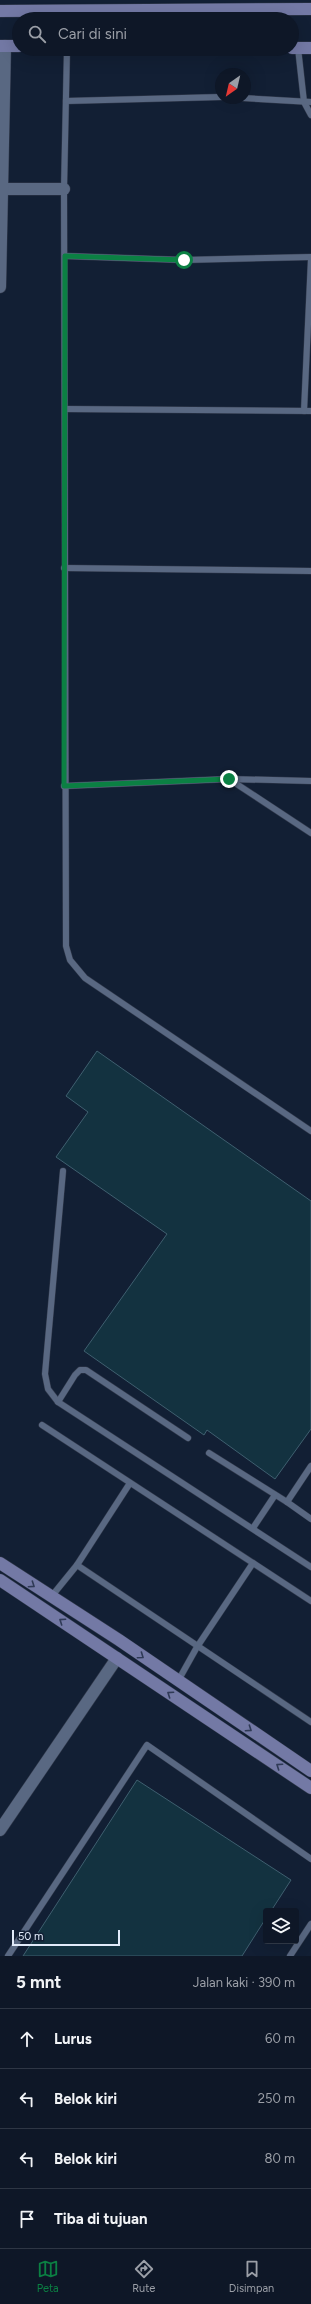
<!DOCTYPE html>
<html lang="id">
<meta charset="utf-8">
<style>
body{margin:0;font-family:Figtree,sans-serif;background:#1c2433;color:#f1f3f6}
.controls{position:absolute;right:12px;bottom:12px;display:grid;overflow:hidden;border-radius:4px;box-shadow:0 4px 16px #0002}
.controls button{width:36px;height:36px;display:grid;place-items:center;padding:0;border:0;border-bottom:1px solid #2e3644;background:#0e1727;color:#f1f3f6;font:20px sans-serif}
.compass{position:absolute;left:215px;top:68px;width:36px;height:36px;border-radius:50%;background:#0e1727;box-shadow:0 4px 16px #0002;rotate:214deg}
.scale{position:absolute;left:12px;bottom:10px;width:108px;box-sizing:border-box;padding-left:4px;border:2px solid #e1eaf9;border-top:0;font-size:11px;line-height:14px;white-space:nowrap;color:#e1eaf9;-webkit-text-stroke:3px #121f34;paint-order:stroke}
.stop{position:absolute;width:12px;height:12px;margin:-9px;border:3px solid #0b8043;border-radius:50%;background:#fff}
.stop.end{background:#0b8043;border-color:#fff;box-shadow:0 1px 4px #0008}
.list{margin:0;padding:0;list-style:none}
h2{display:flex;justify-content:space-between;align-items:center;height:52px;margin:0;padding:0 16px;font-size:17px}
h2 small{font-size:13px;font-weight:400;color:#9b9fa7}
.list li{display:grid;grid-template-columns:26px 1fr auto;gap:12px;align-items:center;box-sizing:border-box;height:60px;padding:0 16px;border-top:1px solid #2e3644}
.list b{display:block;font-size:15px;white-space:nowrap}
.list em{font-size:13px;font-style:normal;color:#9b9fa7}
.icon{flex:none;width:22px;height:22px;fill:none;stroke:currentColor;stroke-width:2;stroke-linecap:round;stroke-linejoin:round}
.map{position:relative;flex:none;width:311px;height:1956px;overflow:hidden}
.search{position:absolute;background:#0e1727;box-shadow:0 4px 16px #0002;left:12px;right:12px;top:12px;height:44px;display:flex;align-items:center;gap:10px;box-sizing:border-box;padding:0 14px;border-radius:22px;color:#9b9fa7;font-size:15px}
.sheet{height:292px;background:#0e1727}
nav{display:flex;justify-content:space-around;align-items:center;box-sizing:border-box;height:56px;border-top:1px solid #2e3644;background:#0e1727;font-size:11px;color:#9b9fa7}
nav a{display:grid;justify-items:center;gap:2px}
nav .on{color:#0b8043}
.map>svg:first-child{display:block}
.building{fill:#133240;stroke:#3f5f6f}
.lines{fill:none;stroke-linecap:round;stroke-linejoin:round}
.lane-casing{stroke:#323a4c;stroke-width:7}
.street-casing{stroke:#323a4c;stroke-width:13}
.secondary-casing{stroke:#323a4c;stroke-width:13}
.lane{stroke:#596882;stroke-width:6}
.street{stroke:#596882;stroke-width:12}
.secondary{stroke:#7379a5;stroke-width:12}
.oneway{stroke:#2f3a56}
.route{stroke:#0b8043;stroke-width:5}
</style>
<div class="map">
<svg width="311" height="1956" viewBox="0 0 311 1956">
<rect width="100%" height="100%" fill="#121f34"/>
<g class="building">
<polygon points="97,1051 311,1201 311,1429 275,1479 207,1430 204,1435 84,1351 167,1234 56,1157 88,1112 66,1096"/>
<polygon points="137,1780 291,1880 271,1911 266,1911 266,1918 242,1956 23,1956"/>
</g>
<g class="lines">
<g class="lane-casing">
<g id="lane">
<polyline points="298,48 304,102 311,115"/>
<polyline points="67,49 64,189 66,946 70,960 85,978 311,1131"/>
<polyline points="243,98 311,102"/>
<polyline points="66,101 221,97"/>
<polyline points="65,256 184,260 311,257"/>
<polyline points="65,409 311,411"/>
<polyline points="304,411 311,259"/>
<polyline points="64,568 311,571"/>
<polyline points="229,779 311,833"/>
<polyline points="64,786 229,779 311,781"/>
<polyline points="63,1171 45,1374 48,1389 58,1402 311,1567"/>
<polyline points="58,1402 75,1375 80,1370 86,1370 188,1438"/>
<polyline points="42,1425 311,1601"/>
<polyline points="209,1453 287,1502"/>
<polyline points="311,1466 287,1502 311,1519"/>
<polyline points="253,1528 275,1495"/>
<polyline points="77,1565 311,1722"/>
<polyline points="51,1597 77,1565 130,1483"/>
<polyline points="178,1681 197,1647 253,1563"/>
<polyline points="8,1956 147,1745 311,1859"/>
<polyline points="290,1956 311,1924"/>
</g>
</g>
<g class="street-casing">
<g id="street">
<polyline points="0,189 64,189"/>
<polyline points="0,287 5,46"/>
<polyline points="0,1830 117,1658"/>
</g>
</g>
<g class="secondary-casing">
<g id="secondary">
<polyline points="0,11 311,9"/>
<polyline points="0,46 19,46"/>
<polyline points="292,48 311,48"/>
<polyline points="0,1563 119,1640 311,1771"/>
<polyline points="0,1580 311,1788"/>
</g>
</g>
<use href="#lane" class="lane"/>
<use href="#street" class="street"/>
<use href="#secondary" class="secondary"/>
</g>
<defs><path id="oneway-chevron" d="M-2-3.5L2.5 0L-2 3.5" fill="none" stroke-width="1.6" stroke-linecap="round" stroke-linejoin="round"/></defs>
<g class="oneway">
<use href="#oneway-chevron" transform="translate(32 1585) rotate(34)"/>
<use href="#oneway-chevron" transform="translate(62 1621) rotate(-146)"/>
<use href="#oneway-chevron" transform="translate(141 1656) rotate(35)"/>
<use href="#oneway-chevron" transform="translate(170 1694) rotate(-146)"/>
<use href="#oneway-chevron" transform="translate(249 1729) rotate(34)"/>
<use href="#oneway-chevron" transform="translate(279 1766) rotate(-146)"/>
</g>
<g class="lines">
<polyline class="route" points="184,260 65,256 64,786 229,779"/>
</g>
</svg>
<div class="controls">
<button><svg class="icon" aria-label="layers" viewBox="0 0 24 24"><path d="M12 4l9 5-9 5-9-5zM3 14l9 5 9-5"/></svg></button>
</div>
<svg class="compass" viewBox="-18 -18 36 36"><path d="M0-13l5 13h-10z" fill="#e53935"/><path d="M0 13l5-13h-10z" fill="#9b9fa7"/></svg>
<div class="scale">50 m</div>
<div class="stop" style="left:184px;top:260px"></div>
<div class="stop end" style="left:229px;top:779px"></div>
<div class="search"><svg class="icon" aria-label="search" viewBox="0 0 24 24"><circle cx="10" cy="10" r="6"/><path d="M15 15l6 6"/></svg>Cari di sini</div>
</div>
<section class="sheet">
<h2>5 mnt<small>Jalan kaki · 390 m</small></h2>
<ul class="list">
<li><svg class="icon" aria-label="ahead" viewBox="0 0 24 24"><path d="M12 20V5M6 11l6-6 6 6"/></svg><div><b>Lurus</b></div><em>60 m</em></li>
<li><svg class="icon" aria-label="left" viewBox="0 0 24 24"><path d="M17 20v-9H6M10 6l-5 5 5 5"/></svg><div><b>Belok kiri</b></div><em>250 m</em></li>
<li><svg class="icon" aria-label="left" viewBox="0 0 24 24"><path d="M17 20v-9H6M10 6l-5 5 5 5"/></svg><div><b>Belok kiri</b></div><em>80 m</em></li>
<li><svg class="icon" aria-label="arrive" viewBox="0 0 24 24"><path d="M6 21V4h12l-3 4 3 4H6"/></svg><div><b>Tiba di tujuan</b></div></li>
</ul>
</section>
<nav>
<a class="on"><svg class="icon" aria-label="map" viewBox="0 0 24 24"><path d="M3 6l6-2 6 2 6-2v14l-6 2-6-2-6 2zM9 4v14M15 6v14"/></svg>Peta</a>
<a><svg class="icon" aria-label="directions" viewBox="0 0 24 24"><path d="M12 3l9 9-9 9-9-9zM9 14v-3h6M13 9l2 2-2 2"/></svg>Rute</a>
<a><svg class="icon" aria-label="saved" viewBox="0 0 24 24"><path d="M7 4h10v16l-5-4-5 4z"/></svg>Disimpan</a>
</nav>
